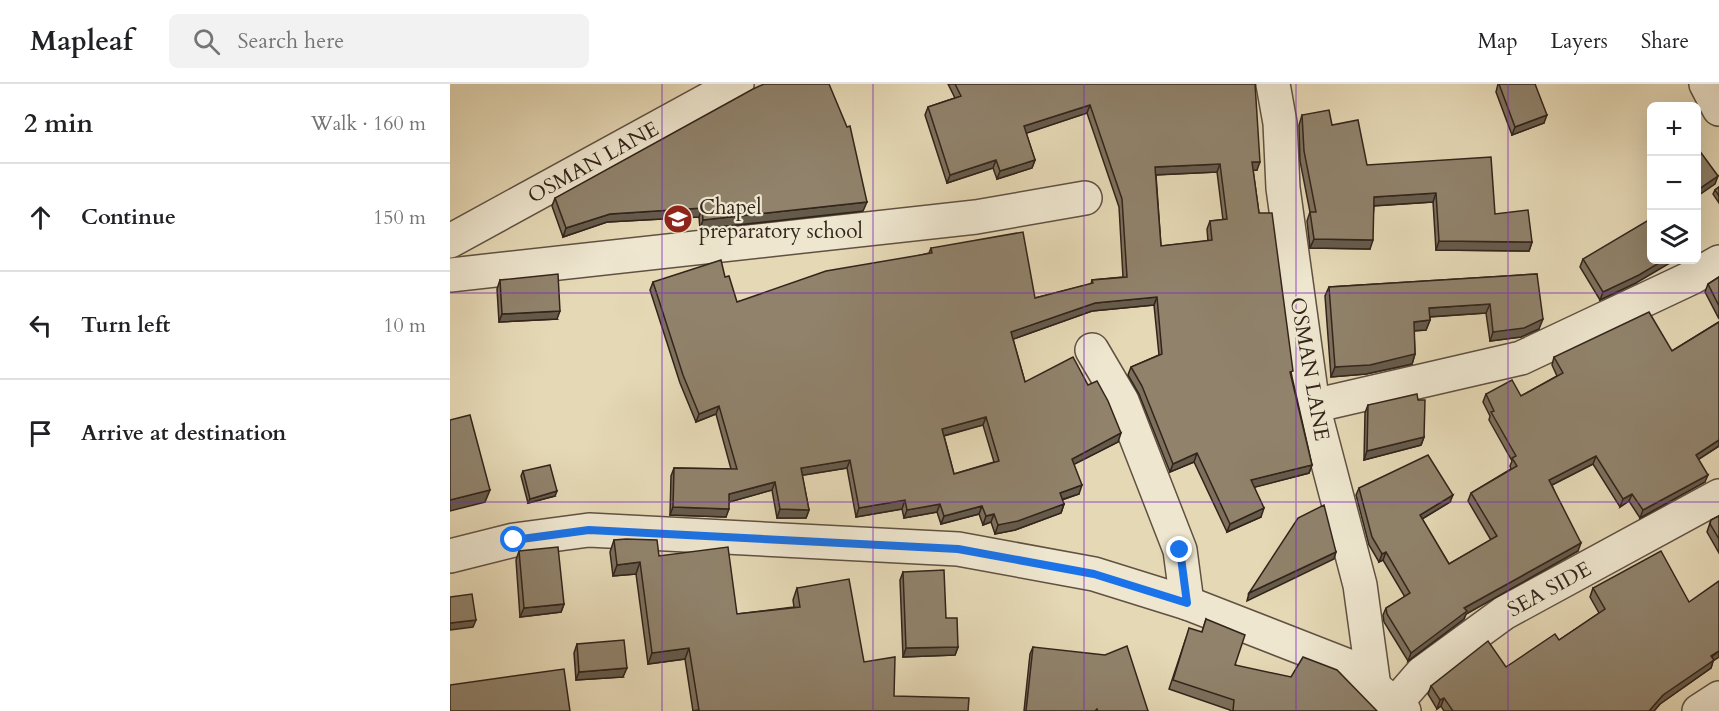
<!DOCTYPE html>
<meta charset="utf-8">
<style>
body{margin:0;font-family:Cardo,serif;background:#f2f2f2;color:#202124}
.controls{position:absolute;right:18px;top:18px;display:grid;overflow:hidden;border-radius:9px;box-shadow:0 6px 24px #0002}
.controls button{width:54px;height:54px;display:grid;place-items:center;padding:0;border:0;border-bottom:2px solid #e0e0e0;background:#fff;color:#202124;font:30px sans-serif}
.stop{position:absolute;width:18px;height:18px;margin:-14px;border:4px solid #1a73e8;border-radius:50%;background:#fff}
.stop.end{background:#1a73e8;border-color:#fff;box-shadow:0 2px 6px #0008}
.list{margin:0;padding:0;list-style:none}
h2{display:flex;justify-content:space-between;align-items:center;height:78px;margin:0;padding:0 24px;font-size:26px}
h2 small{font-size:20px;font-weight:400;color:#757577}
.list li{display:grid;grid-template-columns:39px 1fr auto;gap:18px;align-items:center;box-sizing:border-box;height:108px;padding:0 24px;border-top:2px solid #e0e0e0}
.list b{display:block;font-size:22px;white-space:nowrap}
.list em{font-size:20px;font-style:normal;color:#757577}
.icon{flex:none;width:33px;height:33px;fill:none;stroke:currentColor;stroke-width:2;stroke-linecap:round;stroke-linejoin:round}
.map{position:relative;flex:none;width:1269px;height:627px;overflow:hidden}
header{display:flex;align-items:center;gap:36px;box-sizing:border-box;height:84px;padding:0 30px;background:#fff;border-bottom:2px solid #e0e0e0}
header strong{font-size:28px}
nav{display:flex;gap:33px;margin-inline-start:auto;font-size:21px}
.search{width:420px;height:54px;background:#f2f2f2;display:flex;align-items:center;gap:15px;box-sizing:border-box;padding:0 21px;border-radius:9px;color:#757577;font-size:22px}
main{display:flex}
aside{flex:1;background:#fff}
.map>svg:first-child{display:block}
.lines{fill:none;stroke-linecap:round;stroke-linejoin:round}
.minor-casing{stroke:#605142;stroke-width:36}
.minor{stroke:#eee6cf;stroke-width:33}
.wall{fill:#7c705c;stroke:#33241b;stroke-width:1.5;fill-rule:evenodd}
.shaded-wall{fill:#655b4b;stroke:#33241b;stroke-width:1.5}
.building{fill:#90826b;stroke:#33241b;stroke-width:1.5;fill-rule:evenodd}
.route{stroke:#1a73e8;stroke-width:8}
.grid{fill:none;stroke:#7b2cbf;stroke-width:1.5;stroke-opacity:0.55}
.labels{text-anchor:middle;stroke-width:4.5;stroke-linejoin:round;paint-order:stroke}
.street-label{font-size:21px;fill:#33241b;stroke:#eee6cf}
.poi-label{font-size:21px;fill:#33241b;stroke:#eee6cf;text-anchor:start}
</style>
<header>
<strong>Mapleaf</strong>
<div class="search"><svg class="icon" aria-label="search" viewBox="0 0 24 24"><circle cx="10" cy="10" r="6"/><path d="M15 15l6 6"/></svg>Search here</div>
<nav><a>Map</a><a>Layers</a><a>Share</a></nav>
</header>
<main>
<aside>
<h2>2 min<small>Walk · 160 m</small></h2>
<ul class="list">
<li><svg class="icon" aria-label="ahead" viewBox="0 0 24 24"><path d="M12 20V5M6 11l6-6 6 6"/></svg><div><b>Continue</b></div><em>150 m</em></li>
<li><svg class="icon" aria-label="left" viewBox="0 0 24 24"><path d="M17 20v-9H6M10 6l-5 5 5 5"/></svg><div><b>Turn left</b></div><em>10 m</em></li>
<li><svg class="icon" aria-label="arrive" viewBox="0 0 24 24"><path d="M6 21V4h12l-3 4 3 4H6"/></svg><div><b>Arrive at destination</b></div></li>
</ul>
</aside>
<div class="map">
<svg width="1269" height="627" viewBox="0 0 1269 627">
<rect width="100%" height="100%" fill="#e5d8b5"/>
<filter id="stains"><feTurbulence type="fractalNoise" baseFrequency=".00333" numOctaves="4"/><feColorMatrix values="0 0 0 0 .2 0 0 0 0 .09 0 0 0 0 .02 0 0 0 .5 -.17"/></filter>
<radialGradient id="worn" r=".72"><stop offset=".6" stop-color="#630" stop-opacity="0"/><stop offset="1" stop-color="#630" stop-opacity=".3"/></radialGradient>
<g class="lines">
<g class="minor-casing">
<g id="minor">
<polyline points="823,0 830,39 833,104 863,322 910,501 924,603"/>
<polyline points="1256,0 1269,25"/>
<polyline points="0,157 287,0"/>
<polyline points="0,191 526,133 635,114"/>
<polyline points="642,266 672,317 730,466 737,519"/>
<polyline points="863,322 1071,274 1243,193 1269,178"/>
<polyline points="0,472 64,456 139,446 508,465 644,490 737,519 896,581 954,627"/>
<polyline points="945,620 972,589 1054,529 1269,412"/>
<polyline points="1249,627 1269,614"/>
</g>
</g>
<use href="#minor" class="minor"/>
</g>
<g class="wall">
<path d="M498,0H805L807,86H803L809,129L842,293L862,381L859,389L804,403L811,433L777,448L744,378L720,388L689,310L678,291L681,283L709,271L704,221L642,227L563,255L575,298L668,358L624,380L629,410L612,416L614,420L611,429L565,446L545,450L541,438L533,441L529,430L491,440L487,428L454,434L452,425L406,433L397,384L352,391L359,426L356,434H327L322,406L279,418L276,433L220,431L221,392L224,384L281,385L266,330L246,338L230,299L200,206L203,198L275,193L287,218L479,169L481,164L585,214L641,200L642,196L673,193L669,123L637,29L576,49L585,76L582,84L547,95L543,84L497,99L475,31L478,23L505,14ZM767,88L773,136L760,137L757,145L758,157L711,162L706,91ZM533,341L544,378L504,390L494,352Z"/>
<polygon points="1048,0 1085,0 1094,39 1062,51 1046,8"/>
<polygon points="852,31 882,41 917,81 1045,130 1082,158 1079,167 986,166 983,118 924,122 920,165 860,164 857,137 860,128 850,77 849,41"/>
<polygon points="1202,101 1202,114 1198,110"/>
<polygon points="1269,103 1269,119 1263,110 1265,106"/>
<polygon points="105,114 413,127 250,145 249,133 157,138 113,153 102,122"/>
<polygon points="1133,175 1186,199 1150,216 1130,183"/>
<polygon points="1087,190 1089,245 1071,253 1040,257 1036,229 980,233 980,236 976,246 964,247 965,270 962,280 916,290 881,293 875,212 879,203"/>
<polygon points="1269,193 1269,235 1255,208 1258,200"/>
<polygon points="50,196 107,235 49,238 47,205"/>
<polygon points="1269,238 1269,362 1248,375 1255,398 1190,434 1179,417 1170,423 1143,380 1102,401 1128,467 1016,530 1014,535 958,577 934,538 933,531 936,524 955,513 933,476 929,478 919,461 906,411 909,404 1000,418 972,435 999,480 1041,456 1018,417 1021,409 1061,385 1060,382 1062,377 1039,336 1040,332 1033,318 1036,310 1071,312 1107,292 1102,281 1104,273 1222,267"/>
<polygon points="968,316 974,353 971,361 914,376 915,329 918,321"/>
<polygon points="73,387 105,412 78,419 71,392"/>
<polygon points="1269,432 1269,469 1257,448 1261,436"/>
<polygon points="164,456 209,472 287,530 344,523 343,516 347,504 414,578 444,612 243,627 235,575 198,580 186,490 163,492 160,468"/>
<polygon points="69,467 114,520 111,528 70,533 66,476"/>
<polygon points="453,488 496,534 508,563 505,571 453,573 450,496"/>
<polygon points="1143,504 1263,577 1261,584 1210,620 1204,627 994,627 991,622 987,625 978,610 981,602 1056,583 1109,556 1149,529 1140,513"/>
<polygon points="756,535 785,581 927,627 780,627 780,626 719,605 736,554 752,548"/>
<polygon points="127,560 173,593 126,596 124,569"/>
<polygon points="583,563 698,627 574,627 580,570"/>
</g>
<g class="shaded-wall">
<polygon points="640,21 637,29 571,51 574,42"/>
<polygon points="1097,31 1094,39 1062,51 1065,43"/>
<polygon points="546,76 543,84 497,99 500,91"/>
<polygon points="585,76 582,84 547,95 550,87"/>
<polygon points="802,78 810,78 807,86 799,87"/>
<polygon points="770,80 767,88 702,91 705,83"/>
<polygon points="1268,92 1265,100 1246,113 1246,107"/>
<polygon points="986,109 983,118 920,122 924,113"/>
<polygon points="417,118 413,127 250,145 253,136"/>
<polygon points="252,124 249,133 157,138 113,153 116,144 160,130"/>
<polygon points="864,155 923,156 920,165 860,164"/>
<polygon points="989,157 1082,158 1079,167 986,166"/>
<polygon points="1214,176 1225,176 1186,199 1150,216 1153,208"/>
<polygon points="707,213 704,221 642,227 558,257 561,248 645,219"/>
<polygon points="1040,220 1036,229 976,233 979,224"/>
<polygon points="110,227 107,235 49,238 52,230"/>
<polygon points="1093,235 1089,245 1071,253 1040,257 1043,248"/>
<polygon points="980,236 976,246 960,247 964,238"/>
<polygon points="965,270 962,280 916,290 881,293 885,283"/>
<polygon points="269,322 266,330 246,338 249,330"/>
<polygon points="536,333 533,341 489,353 492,345"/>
<polygon points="671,349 668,358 619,383 622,375"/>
<polygon points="974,353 971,361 914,376 917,367"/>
<polygon points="1269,356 1269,362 1243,379 1246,371"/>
<polygon points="747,369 744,378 720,388 723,380"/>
<polygon points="1146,372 1143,380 1096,404 1099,396"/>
<polygon points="400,376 397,384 348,392 351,384"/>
<polygon points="862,381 859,389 798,405 801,396"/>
<polygon points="1258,391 1255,398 1190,434 1193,426"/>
<polygon points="325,398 322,406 276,419 279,410"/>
<polygon points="632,401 629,410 607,417 610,409"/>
<polygon points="40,406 35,418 0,427 0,416"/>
<polygon points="107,407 105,412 78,419 80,415"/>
<polygon points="1182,410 1179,417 1170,423 1173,415"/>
<polygon points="1003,411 1000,418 967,438 970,431"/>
<polygon points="455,416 452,425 406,433 409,424"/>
<polygon points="490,420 487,428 454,434 457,426"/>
<polygon points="614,420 611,429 565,446 545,450 548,441"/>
<polygon points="532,422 529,430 491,440 494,432"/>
<polygon points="223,423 279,425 276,433 220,431"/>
<polygon points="814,424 811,433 777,448 780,440"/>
<polygon points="330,425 359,426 356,434 327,434"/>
<polygon points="544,430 541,438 533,441 536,432"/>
<polygon points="1131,459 1128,467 1016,530 1014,535 958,577 961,569 1014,524"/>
<polygon points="886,468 884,475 797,517 799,509"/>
<polygon points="936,468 933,476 929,478 932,470"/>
<polygon points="190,478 186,490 163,492 167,481"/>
<polygon points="114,520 111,528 70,533 74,524"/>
<polygon points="26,536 23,543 0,546 0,539"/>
<polygon points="508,563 505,571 453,573 456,564"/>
<polygon points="239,564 235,575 198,580 202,569"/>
<polygon points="1269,567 1269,573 1263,577 1261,584 1210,620 1204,627 1199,627 1213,611"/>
<polygon points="177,584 173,593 126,596 129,588"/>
<polygon points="994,614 991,622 987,625 990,616"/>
</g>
<g class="building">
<polygon points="314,0 379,0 397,43 400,42 417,118 253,136 252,124 160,130 116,144 105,114 303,5"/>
<path d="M505,0H805L810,78H802L809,129H822L843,287L840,288L862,381L801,396L814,424L780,440L747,369L723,380L692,302L681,283L712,270L707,213L645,219L561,248L575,298L623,273L638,301L647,297L658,317L671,349L622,375L632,401L610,409L614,420L568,437L548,441L544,430L536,432L532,422L494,432L490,420L457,426L455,416L409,424L400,376L351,384L359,426L330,425L325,398L279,410V425L223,423L224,384L287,385L269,322L249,330L233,291L203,198L271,176L275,193L279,192L287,218L376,187L482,169L481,164L573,148L585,214L643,199L642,196L677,193L672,115L640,21L574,42L585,76L550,87L546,76L500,91L478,23L511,12ZM770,80L777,135L760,137L762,156L711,162L705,83ZM536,333L549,377L504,390L492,345Z"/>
<polygon points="1049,0 1085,0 1097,31 1065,43"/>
<polygon points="879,26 882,41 908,36 917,81 1041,73 1045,130 1078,126 1082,158 989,157 986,109 924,113 923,156 864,155 860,128 866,128 854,67 852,31"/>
<polygon points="1249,66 1268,92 1246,107 1246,68"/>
<polygon points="1269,103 1269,112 1265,106"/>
<polygon points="1202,134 1202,176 1214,176 1189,191 1153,208 1133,175"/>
<polygon points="108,190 110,227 52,230 50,196"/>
<polygon points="1087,190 1093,235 1074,244 1043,248 1040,220 979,224 980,236 964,238 965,270 920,281 885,283 879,203"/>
<polygon points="1269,193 1269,222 1258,200"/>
<polygon points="1199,228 1222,267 1269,238 1269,356 1246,371 1258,391 1193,426 1182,410 1173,415 1146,372 1099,396 1131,459 1014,524 1017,527 961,569 937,530 936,524 960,509 936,468 932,470 922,453 909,404 978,371 1003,411 970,431 999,480 1047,452 1021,409 1067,382 1062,374 1066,372 1041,328 1044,327 1036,310 1062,296 1071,312 1113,289 1104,273"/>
<polygon points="967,310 968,316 975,316 974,353 917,367 918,321"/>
<polygon points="20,331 40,406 0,416 0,336"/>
<polygon points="100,381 107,407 80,415 73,387"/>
<polygon points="874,421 886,468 799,509 848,434"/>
<polygon points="1269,432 1269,455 1260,440 1261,436"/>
<polygon points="176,455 207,456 209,472 278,463 287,530 350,523 347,504 399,495 414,578 445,573 444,612 519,614 518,627 242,627 249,626 239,564 202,569 190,478 167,481 164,456"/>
<polygon points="108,463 114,520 74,524 69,467"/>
<polygon points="1211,467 1239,518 1269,497 1269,567 1261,572 1264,576 1213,611 1199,627 1003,627 994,614 990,616 981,602 1038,557 1056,583 1105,550 1109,556 1155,525 1143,504"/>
<polygon points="494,486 496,534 507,534 508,563 456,564 453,488"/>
<polygon points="22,510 26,536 0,539 0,513"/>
<polygon points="756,535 795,551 785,581 841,593 853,573 887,586 927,627 783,627 784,616 723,596 739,544 752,548"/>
<polygon points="174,556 177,584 129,588 127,560"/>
<polygon points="677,562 698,627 648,627 647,625 645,627 576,627 583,563 655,571"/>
<polygon points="114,585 120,627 0,627 0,601"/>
</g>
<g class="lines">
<polyline class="route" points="64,456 139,446 508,465 644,490 737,519 730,466"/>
</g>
<path class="grid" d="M212,0V627M423,0V627M634,0V627M846,0V627M1058,0V627M0,209H1269M0,418H1269"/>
<defs>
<g id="school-disc" transform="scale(1.5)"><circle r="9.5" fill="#8f2418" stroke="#eee6cf"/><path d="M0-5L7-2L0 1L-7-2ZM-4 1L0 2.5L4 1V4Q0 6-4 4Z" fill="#fff"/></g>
</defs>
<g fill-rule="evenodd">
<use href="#school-disc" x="228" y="135"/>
</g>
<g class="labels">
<g class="street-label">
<text transform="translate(143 78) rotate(-29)" y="7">OSMAN LANE</text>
<text transform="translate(860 285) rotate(80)" y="7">OSMAN LANE</text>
<text transform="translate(1099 505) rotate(-29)" y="7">SEA SIDE</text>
</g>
<g class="poi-label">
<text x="249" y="130">Chapel<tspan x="249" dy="24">preparatory school</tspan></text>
</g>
</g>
<rect width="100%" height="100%" filter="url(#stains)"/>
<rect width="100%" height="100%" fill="url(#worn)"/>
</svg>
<div class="controls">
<button>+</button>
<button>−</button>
<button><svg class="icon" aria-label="layers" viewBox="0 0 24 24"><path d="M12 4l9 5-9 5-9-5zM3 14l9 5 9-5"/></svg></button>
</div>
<div class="stop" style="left:64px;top:456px"></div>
<div class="stop end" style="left:730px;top:466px"></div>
</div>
</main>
